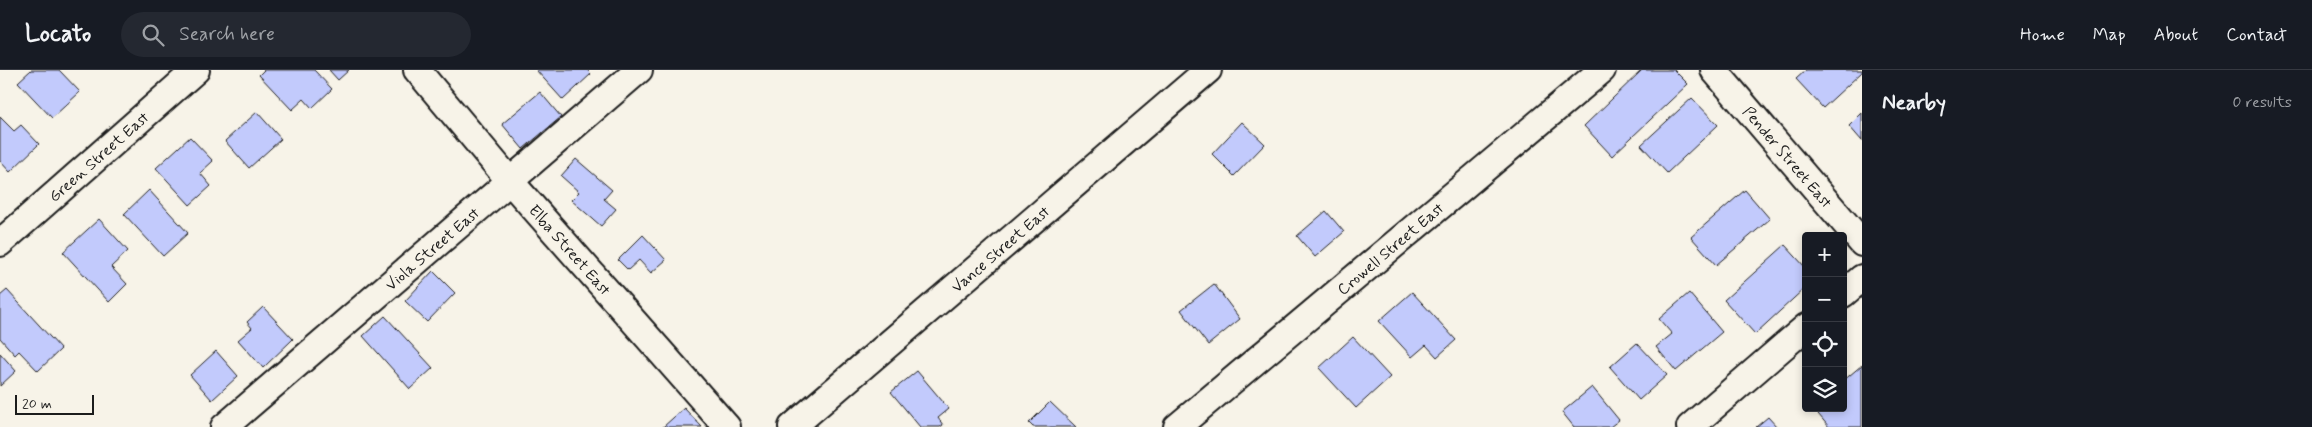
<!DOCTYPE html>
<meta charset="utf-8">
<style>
body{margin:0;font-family:Mynerve,sans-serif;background:#242831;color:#f1f3f6}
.controls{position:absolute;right:15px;bottom:15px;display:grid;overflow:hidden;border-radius:5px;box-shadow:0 2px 8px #0003}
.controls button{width:45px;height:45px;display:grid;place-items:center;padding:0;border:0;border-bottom:1px solid #363941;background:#171b24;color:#f1f3f6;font:25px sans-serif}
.scale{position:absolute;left:15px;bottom:12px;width:79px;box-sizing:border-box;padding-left:5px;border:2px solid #1c1c1c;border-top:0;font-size:14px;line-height:18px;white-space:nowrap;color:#1c1c1c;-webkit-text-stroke:4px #f7f3e8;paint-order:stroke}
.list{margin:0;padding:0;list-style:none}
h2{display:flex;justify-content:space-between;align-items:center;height:65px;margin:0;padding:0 20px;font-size:21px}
h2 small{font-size:16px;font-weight:400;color:#9ea1a6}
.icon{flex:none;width:28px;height:28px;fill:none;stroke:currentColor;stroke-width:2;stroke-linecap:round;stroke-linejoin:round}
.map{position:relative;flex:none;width:1862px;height:357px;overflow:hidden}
header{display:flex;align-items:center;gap:30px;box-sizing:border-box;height:70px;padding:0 25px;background:#171b24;border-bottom:1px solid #363941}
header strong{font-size:24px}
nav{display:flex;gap:28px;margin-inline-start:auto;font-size:18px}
.search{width:350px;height:45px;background:#242831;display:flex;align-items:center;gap:12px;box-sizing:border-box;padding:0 18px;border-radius:28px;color:#9ea1a6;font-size:19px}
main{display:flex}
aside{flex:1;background:#171b24}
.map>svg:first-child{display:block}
.building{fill:#c2cafc;stroke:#1c1c1c}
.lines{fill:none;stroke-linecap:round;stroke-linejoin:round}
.minor-casing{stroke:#1c1c1c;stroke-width:30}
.minor{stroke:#f7f3e8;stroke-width:26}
.labels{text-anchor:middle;stroke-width:4;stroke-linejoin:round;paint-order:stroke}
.street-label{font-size:16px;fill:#1c1c1c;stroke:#f7f3e8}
</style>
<header>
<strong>Locato</strong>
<div class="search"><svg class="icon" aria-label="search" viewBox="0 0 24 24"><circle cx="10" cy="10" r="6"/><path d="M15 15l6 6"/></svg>Search here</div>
<nav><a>Home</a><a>Map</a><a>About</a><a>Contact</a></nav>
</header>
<main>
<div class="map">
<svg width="1862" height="357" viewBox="0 0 1862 357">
<rect width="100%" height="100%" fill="#f7f3e8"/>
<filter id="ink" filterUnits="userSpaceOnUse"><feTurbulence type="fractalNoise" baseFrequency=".02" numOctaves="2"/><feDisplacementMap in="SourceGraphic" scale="10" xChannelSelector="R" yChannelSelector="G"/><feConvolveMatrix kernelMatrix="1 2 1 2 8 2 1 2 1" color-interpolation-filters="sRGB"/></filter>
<g filter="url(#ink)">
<g class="building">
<polygon points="31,0 59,0 80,22 52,48 18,12"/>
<polygon points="264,0 314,0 332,19 312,38 304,29 292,40 259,5"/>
<polygon points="329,0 349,0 338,10"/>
<polygon points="536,0 587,0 591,4 563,30"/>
<polygon points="1642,0 1674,0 1688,14 1612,86 1584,56"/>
<polygon points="1806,0 1862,0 1862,2 1823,38 1796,9"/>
<polygon points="540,22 561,47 523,79 502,54"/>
<polygon points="1692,28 1718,55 1667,103 1641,75"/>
<polygon points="257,42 281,69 249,98 225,71"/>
<polygon points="1862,43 1862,71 1849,56"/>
<polygon points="0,47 14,61 21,55 39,74 10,102 0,91"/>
<polygon points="1242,52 1265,74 1234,106 1212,84"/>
<polygon points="190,67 213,91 200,103 211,116 190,135 156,98"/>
<polygon points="576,89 612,120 604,129 616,139 601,156 571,130 579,122 561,106"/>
<polygon points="149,120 188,163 163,186 124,144"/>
<polygon points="1745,120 1770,149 1716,195 1691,167"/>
<polygon points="1326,141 1344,162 1315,187 1297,166"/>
<polygon points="99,149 128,181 111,197 127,214 109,232 63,182"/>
<polygon points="643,165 666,190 651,203 639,190 628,200 618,190"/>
<polygon points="1785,175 1806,198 1806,217 1755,264 1724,230"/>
<polygon points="433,201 455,223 427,252 405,231"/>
<polygon points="1214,214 1240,249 1208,275 1181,240"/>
<polygon points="7,220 61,279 38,301 19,281 15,285 0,268 0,226"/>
<polygon points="1412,222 1456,270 1437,287 1426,275 1412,287 1379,251"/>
<polygon points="1689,223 1722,262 1676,301 1656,277 1672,264 1659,249"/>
<polygon points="263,237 293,269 263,298 238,270 252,258 247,252"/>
<polygon points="385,246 433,298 410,319 363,266"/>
<polygon points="1353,267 1390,307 1356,338 1319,298"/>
<polygon points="1637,273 1667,305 1639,330 1610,297"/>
<polygon points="216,281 238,306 212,330 190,305"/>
<polygon points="0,283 16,301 0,316"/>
<polygon points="1862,295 1862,357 1829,357 1813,338 1843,338 1843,311"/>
<polygon points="917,301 949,339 938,348 943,355 940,357 920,357 891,322"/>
<polygon points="1592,317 1619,350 1610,357 1574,357 1562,342"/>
<polygon points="1050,332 1076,357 1033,357 1029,353"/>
<polygon points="684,338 702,357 663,357"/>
<polygon points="1768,347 1777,357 1756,357"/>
</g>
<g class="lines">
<g class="minor-casing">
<g id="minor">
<path id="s1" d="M417,0L509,110L727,357"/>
<path id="s2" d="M1714,0L1862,173"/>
<path id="s3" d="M0,173L196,0"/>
<polyline points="1843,224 1862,208"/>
<path id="s4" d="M224,357L639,0"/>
<path id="s5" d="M792,357L1208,0"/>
<path id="s6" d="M1177,357L1602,0"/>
<polyline points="1690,357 1806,257"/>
</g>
</g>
<use href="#minor" class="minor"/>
</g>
</g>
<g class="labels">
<g class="street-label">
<text dy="6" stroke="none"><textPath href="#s3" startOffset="131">Green Street East</textPath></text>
<text dy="6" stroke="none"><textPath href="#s2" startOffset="114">Pender Street East</textPath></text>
<text dy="6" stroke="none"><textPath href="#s5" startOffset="274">Vance Street East</textPath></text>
<text dy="6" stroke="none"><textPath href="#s6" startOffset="278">Crowell Street East</textPath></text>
<text dy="6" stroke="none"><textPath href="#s4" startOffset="274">Viola Street East</textPath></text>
<text dy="6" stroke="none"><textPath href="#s1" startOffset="236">Elba Street East</textPath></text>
</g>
</g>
</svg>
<div class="controls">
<button>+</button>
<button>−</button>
<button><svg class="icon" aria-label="locate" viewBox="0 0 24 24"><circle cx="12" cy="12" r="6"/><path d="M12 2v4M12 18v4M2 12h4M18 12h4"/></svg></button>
<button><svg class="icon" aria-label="layers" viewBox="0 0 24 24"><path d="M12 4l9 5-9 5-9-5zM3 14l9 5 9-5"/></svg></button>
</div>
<div class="scale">20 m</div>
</div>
<aside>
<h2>Nearby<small>0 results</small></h2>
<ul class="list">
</ul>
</aside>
</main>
